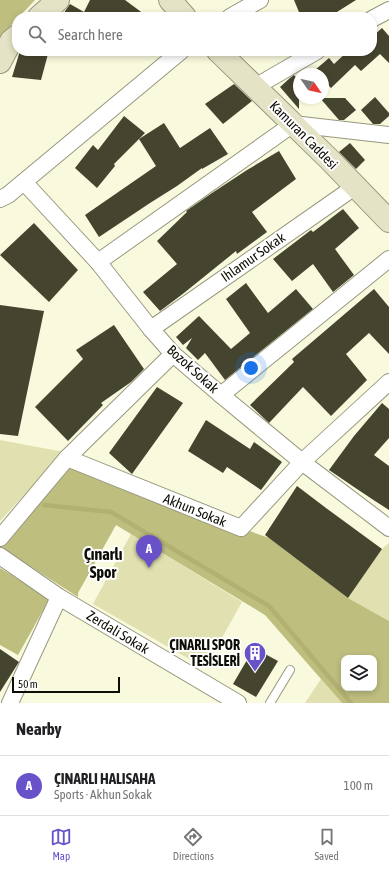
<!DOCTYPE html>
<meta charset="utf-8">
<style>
body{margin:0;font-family:"Asap Condensed",sans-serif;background:#f2f2f2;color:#202124}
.controls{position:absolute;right:12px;bottom:12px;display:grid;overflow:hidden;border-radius:8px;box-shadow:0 2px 6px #0003}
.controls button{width:36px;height:36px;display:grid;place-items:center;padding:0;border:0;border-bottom:1px solid #e0e0e0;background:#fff;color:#202124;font:20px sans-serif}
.compass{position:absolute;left:293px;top:68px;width:36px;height:36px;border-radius:50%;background:#fff;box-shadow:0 2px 6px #0003;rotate:124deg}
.scale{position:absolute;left:12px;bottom:10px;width:108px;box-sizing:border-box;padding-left:4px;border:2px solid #0d0d05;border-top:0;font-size:11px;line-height:14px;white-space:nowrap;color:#0d0d05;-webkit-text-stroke:3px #fff;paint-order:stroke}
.you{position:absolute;left:251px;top:368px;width:14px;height:14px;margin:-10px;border:3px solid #fff;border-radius:50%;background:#1a73e8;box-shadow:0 0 0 6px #1a73e833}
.badge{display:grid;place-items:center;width:26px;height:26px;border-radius:50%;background:#6951ca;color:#fff;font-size:13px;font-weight:700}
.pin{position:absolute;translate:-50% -33px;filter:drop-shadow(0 1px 2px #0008)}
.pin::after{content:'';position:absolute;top:21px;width:14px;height:12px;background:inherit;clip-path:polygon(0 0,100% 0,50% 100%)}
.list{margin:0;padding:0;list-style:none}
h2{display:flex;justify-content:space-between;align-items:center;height:52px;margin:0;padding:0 16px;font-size:17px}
h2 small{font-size:13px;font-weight:400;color:#757577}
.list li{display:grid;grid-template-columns:26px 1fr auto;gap:12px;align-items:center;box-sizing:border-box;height:60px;padding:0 16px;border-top:1px solid #e0e0e0}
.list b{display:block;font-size:15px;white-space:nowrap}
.list p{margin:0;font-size:13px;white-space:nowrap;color:#757577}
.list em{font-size:13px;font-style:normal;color:#757577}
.icon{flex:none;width:22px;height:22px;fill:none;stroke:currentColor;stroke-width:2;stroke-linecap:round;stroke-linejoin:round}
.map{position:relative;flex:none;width:389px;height:703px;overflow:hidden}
.search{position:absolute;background:#fff;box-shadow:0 2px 6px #0003;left:12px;right:12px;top:12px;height:44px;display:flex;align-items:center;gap:10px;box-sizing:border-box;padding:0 14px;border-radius:16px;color:#757577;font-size:15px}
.sheet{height:112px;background:#fff}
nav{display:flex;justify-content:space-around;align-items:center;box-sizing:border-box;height:56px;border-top:1px solid #e0e0e0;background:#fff;font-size:11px;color:#757577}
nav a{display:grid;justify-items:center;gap:2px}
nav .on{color:#6951ca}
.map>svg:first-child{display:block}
.green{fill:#e0e0b0}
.forest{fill:#bebe7f;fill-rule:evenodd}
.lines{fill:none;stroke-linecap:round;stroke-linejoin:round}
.stream{stroke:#b2b172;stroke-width:4.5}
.building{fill:#45452f}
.lane-casing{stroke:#98987f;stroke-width:10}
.street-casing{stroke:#98987f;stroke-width:18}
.secondary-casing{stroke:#98987f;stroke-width:24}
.lane{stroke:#fff;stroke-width:8}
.street{stroke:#fff;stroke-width:16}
.secondary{stroke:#e4e3c5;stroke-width:22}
.labels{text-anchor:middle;stroke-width:4;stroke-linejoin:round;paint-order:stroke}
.street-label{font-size:14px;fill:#0d0d05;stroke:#fff}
.poi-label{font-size:14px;font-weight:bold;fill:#0d0d05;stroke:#fff;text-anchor:end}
.quarter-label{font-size:16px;font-weight:bold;fill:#0d0d05;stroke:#fff}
</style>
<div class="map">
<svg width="389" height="703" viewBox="0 0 389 703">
<rect width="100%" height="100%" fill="#f9f9de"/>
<g class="green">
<polygon points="0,440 64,452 0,521"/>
<polygon points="131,534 242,602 205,668 93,604"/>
<polygon points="389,543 389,621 348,598 382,549"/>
<polygon points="321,679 342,703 305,703"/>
</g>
<g class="forest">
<polygon points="0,0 35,0 19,17 17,17 17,19 5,32 0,41"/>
<path d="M72,460L241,528L269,538L348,598L389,621V703H342L265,615L116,525L78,593V597L0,547ZM344,658H374V688H344Z"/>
<polygon points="0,568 50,598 18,655 0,645"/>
</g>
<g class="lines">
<polyline class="stream" points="44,505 111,512 269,606 351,703"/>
</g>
<g class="building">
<polygon points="90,0 125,0 148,17 61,17 70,4 84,12"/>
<polygon points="294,0 356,0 329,17 301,17"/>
<polygon points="382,28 389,36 389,63 380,54 361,71 355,65 331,88 323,80 323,74 318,74 315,70 329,58 334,64 348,51 372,51 372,37"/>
<polygon points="20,51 36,51 48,54 41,80 12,77"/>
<polygon points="294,75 299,81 299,109 280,87 290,78"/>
<polygon points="234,84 252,101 223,124 205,104"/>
<polygon points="375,97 389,113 389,116 380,124 373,124 361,110"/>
<polygon points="320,98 345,98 356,110 344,120 339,120"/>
<polygon points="124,116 145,133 114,164 115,166 97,188 75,168 93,145 98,150"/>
<polygon points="164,123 180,148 210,128 228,154 202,169 202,168 177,186 150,203 99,237 85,215 156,166 139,139"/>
<polygon points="350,143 365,160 356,169 339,152"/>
<polygon points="279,151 296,179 252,212 267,232 237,254 236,251 184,293 160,311 143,292 177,264 157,241 187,212 186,211 212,193 247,170"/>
<polygon points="343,209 359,228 335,249 354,275 333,292 313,264 292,281 273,259 311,230 313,232"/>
<polygon points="34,223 78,270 49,302 0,255"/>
<polygon points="246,283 268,313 296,289 313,309 225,380 205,353 198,360 186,348 192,338 183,345 176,337 199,316 231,349 250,333 226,299"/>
<polygon points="374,289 389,307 389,354 369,333 346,354 367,380 331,416 303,387 269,423 250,405 294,362 292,359"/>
<polygon points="0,305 44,311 18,436 0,434"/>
<polygon points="114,325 144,369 131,382 101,403 103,405 68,441 35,407 83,359 76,350"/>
<polygon points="157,387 183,403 132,474 109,453"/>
<polygon points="382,403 389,409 389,438 374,455 389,466 389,510 375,501 354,487 329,470 354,436"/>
<polygon points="206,420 250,449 254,442 282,462 261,490 227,467 223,473 188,451"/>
<polygon points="297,486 326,508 382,549 348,598 265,535"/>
<polygon points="254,648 278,661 256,697 233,684"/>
<polygon points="0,649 19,662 0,692"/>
</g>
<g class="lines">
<g class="lane-casing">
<polyline id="lane" points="270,703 290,670"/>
</g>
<g class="street-casing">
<g id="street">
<polyline points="230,17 260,0"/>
<polyline points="372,19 389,10"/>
<polyline points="255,87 317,51"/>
<polyline points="24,182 98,262 151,329 173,354 221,395 302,462 389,528"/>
<polyline points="0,199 8,195 181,51"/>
<polyline points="98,262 293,124 389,135"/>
<polyline points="151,329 356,186"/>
<polyline points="173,354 67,458 241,528 302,462 389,382"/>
<polyline points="221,395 389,259"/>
<polyline points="0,538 67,458"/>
<polyline points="0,556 59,597 238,703"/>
<polyline points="10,703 59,597"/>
</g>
</g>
<g class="secondary-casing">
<g id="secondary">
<polyline points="170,0 185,17"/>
<polyline points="39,17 58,0"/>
<polyline points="218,51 329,159 389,221"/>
<polyline points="0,62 11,41 17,36"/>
</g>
</g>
<use href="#lane" class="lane"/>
<use href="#street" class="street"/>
<use href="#secondary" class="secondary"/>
</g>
<defs>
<g id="building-pin" transform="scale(1.15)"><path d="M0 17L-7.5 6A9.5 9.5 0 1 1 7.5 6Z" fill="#6951ca" stroke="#fff"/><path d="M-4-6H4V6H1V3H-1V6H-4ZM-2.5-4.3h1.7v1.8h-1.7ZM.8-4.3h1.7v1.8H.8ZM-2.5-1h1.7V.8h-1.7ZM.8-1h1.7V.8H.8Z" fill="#fff"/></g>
</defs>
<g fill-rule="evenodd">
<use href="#building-pin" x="255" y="653"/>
</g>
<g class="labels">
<g class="street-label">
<text transform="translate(304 135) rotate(45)" y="5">Kamuran Caddesi</text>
<text transform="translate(253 257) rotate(-35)" y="5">Ihlamur Sokak</text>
<text transform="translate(193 369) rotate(42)" y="5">Bozok Sokak</text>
<text transform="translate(195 510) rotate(22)" y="5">Akhun Sokak</text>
<text transform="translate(118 632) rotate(31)" y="5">Zerdali Sokak</text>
</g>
<g class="poi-label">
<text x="240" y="650">ÇINARLI SPOR<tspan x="240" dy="16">TESİSLERİ</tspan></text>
</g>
<g class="quarter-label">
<text x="103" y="560">Çınarlı<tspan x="103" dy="18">Spor</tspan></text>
</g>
</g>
</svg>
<div class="controls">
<button><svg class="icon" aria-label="layers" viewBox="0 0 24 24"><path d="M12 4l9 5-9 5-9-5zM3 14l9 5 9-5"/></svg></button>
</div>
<svg class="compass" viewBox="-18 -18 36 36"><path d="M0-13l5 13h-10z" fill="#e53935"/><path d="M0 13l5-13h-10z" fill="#757577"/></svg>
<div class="scale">50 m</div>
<div class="you"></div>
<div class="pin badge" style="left:149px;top:568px">A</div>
<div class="search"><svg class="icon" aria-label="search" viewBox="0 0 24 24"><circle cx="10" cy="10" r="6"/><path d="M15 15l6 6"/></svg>Search here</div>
</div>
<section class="sheet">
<h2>Nearby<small></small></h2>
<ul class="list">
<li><span class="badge">A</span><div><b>ÇINARLI HALISAHA</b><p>Sports · Akhun Sokak</p></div><em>100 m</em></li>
</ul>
</section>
<nav>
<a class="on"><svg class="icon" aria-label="map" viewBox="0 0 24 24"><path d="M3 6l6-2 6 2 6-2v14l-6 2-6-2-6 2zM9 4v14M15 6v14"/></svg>Map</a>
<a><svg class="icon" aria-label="directions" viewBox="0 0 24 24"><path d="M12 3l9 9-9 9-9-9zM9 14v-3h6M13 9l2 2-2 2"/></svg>Directions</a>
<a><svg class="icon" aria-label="saved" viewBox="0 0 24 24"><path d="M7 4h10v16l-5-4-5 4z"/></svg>Saved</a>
</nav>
